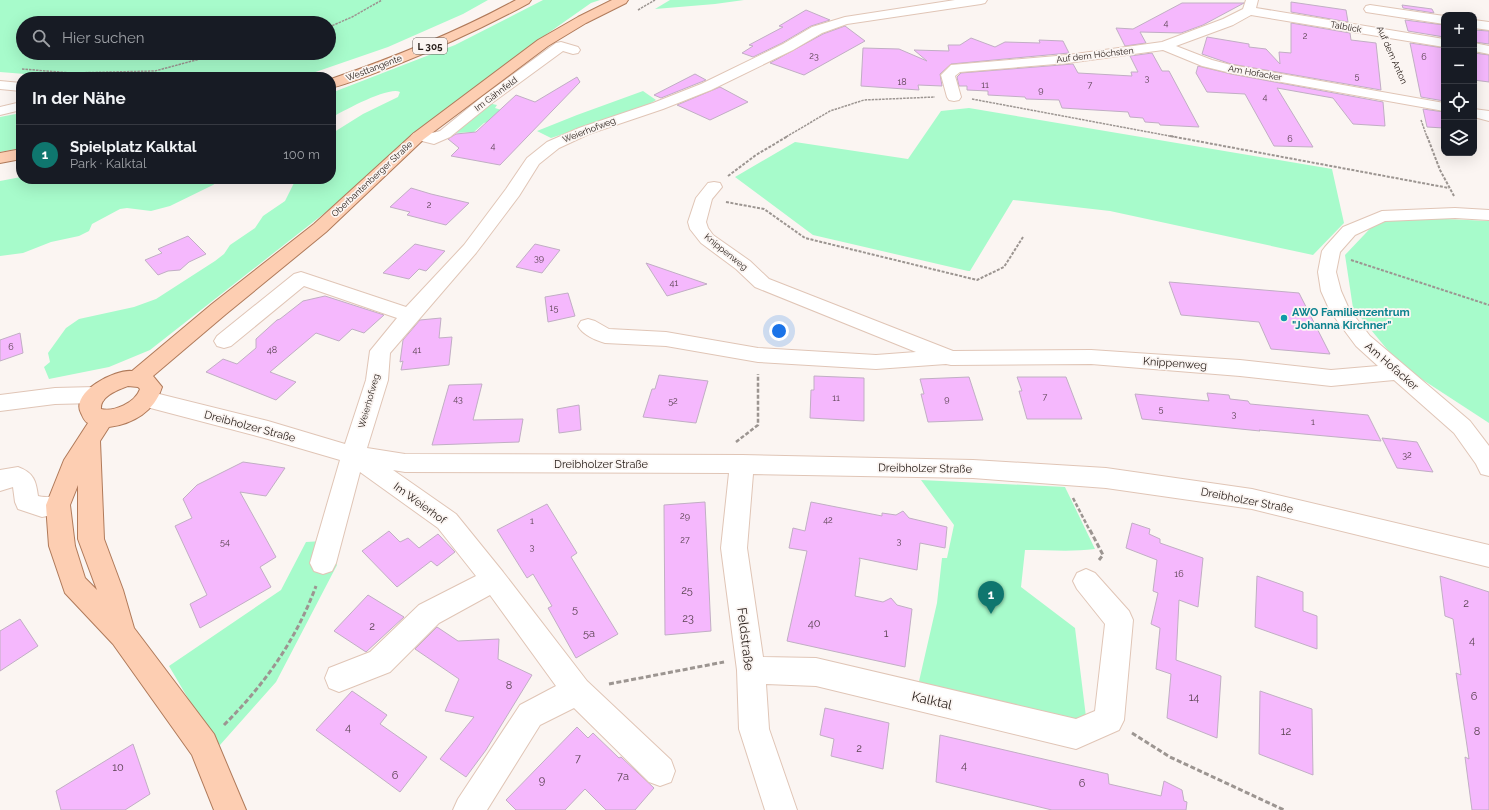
<!DOCTYPE html>
<html lang="de">
<meta charset="utf-8">
<style>
body{margin:0;font-family:Raleway,sans-serif;background:#242831;color:#f1f3f6}
.controls{position:absolute;right:12px;top:12px;display:grid;overflow:hidden;border-radius:8px;box-shadow:0 4px 16px #0002}
.controls button{width:36px;height:36px;display:grid;place-items:center;padding:0;border:0;border-bottom:1px solid #363941;background:#171b24;color:#f1f3f6;font:20px sans-serif}
.you{position:absolute;left:779px;top:331px;width:14px;height:14px;margin:-10px;border:3px solid #fff;border-radius:50%;background:#1a73e8;box-shadow:0 0 0 6px #1a73e833}
.badge{display:grid;place-items:center;width:26px;height:26px;border-radius:50%;background:#0f766e;color:#fff;font-size:13px;font-weight:700}
.pin{position:absolute;translate:-50% -33px;filter:drop-shadow(0 1px 2px #0008)}
.pin::after{content:'';position:absolute;top:21px;width:14px;height:12px;background:inherit;clip-path:polygon(0 0,100% 0,50% 100%)}
.list{margin:0;padding:0;list-style:none}
h2{display:flex;justify-content:space-between;align-items:center;height:52px;margin:0;padding:0 16px;font-size:17px}
h2 small{font-size:13px;font-weight:400;color:#9ea1a6}
.list li{display:grid;grid-template-columns:26px 1fr auto;gap:12px;align-items:center;box-sizing:border-box;height:60px;padding:0 16px;border-top:1px solid #363941}
.list b{display:block;font-size:15px;white-space:nowrap}
.list p{margin:0;font-size:13px;white-space:nowrap;color:#9ea1a6}
.list em{font-size:13px;font-style:normal;color:#9ea1a6}
.icon{flex:none;width:22px;height:22px;fill:none;stroke:currentColor;stroke-width:2;stroke-linecap:round;stroke-linejoin:round}
.map{position:relative;flex:none;width:1489px;height:810px;overflow:hidden}
.search{position:absolute;background:#171b24;box-shadow:0 4px 16px #0002;left:16px;top:16px;width:320px;height:44px;display:flex;align-items:center;gap:10px;box-sizing:border-box;padding:0 14px;border-radius:22px;color:#9ea1a6;font-size:15px}
.panel{position:absolute;background:#171b24;box-shadow:0 4px 16px #0002;left:16px;top:72px;width:320px;height:112px;border-radius:16px}
.map>svg:first-child{display:block}
.green{fill:#a7fbcb;fill-rule:evenodd}
.building{fill:#f5b8fd;stroke:#c1aec4}
.lines{fill:none;stroke-linecap:round;stroke-linejoin:round}
.minor-casing{stroke:#e0c5b6;stroke-width:2}
.major-casing{stroke:#b07a5a;stroke-width:2}
.path-far3{stroke:#9c9591;stroke-width:1.5;stroke-dasharray:2.5 1;stroke-linecap:butt}
.path-far2{stroke:#9c9591;stroke-width:2;stroke-dasharray:3 1.5;stroke-linecap:butt}
.path-far1{stroke:#9c9591;stroke-width:2.5;stroke-dasharray:4 2;stroke-linecap:butt}
.path{stroke:#9c9591;stroke-width:3;stroke-dasharray:5 2.5;stroke-linecap:butt}
.minor{fill:#fff;fill-rule:evenodd}
.major{fill:#fdceb2;fill-rule:evenodd}
.culture-dot{fill:#0f9aa8;stroke:#fbf5f2;stroke-width:1.5}
.labels{text-anchor:middle;stroke-width:3.5;stroke-linejoin:round;paint-order:stroke}
.number-label{font-size:9px;fill:#594250}
.far-street-label{font-size:9px;fill:#251b16;stroke:#fbf5f2}
.shield{fill:#fbf5f2;stroke:#655c58;stroke-width:1}
.shield-label{font-size:10px;font-weight:bold;fill:#251b16}
.culture-label{font-size:11px;font-weight:bold;fill:#0d838f;stroke:#fbf5f2;text-anchor:start}
.street-label{font-size:11px;fill:#251b16;stroke:#fbf5f2}
.near-number-label{font-size:11px;fill:#594250}
.near-street-label{font-size:13px;fill:#251b16;stroke:#fbf5f2}
</style>
<div class="map">
<svg width="1489" height="810" viewBox="0 0 1489 810">
<rect width="100%" height="100%" fill="#fbf5f2"/>
<g class="green">
<path d="M0,0H488L463,14L388,47L301,77H62L0,72ZM23,23H329V53H23Z"/>
<path d="M543,0H600L591,3L517,55L417,133L331,208L150,350L109,367L49,379L44,367L50,362L48,353L66,328L79,319L134,307L156,299L215,261L224,254L230,245L255,228L263,216L285,201L296,179H331V134L363,114L398,97L400,92C389,86 343,111 331,118V93L455,45Z"/>
<polygon points="670,0 744,0 715,4 655,9"/>
<polygon points="643,91 656,100 643,108 551,138 537,131 577,115"/>
<polygon points="488,103 497,105 495,108 511,113 501,118 484,123 474,132 455,133"/>
<polygon points="969,108 1332,169 1344,223 1313,255 1110,211 1013,200 970,271 968,271 813,235 735,177 795,142 908,159 941,111"/>
<polygon points="21,113 21,148 0,152 0,117"/>
<polygon points="21,177 21,179 221,179 213,185 170,206 151,211 127,208 120,209 92,224 89,231 79,236 51,242 23,253 0,256 0,181"/>
<polygon points="1382,216 1489,221 1489,423 1400,365 1353,308 1345,255"/>
<path d="M921,480L1065,487L1095,549C1072,552 1049,550 1025,550L1021,587L1075,628L1087,725L917,690L937,603L942,558H947L954,525Z"/>
<polygon points="323,541 337,565 276,682 220,745 209,734 169,666 281,590 306,542"/>
</g>
<g class="building">
<polygon points="1291,2 1346,10 1348,22 1291,12"/>
<polygon points="1182,3 1244,3 1203,25 1181,33 1140,32 1146,43 1125,46 1116,28 1133,29"/>
<polygon points="1402,5 1432,9 1434,13 1403,8"/>
<polygon points="806,10 830,20 811,26 782,43 753,57 742,53 753,46 749,45 783,27 779,26"/>
<polygon points="1405,20 1444,25 1444,37 1408,31"/>
<polygon points="1291,23 1350,33 1351,40 1376,43 1381,90 1231,64 1202,54 1207,37 1249,44 1249,47 1266,49 1280,64 1279,52 1291,53"/>
<polygon points="845,26 865,41 804,75 770,63 823,34"/>
<polygon points="1474,30 1489,31 1489,44 1474,42"/>
<polygon points="971,38 995,47 1005,42 1040,43 1039,40 1063,41 1069,53 951,64 940,74 942,86 918,85 919,90 861,86 863,48 899,49 927,61 914,50 949,51 948,45 960,45"/>
<polygon points="1410,43 1444,48 1444,101 1421,97"/>
<polygon points="1152,53 1162,71 1169,71 1199,127 1160,125 1159,123 1145,122 1143,118 1130,117 1128,112 1062,108 1059,100 1026,99 1025,97 988,95 988,91 967,90 967,86 959,86 957,77 961,73 1073,64 1078,73 1132,76 1131,72 1138,72 1130,56"/>
<polygon points="1474,53 1489,55 1489,82 1474,80"/>
<polygon points="1198,66 1231,74 1383,102 1385,126 1353,124 1333,98 1277,88 1313,147 1274,146 1245,94 1207,92 1196,73"/>
<polygon points="695,74 706,80 661,98 654,95"/>
<polygon points="577,77 580,82 500,165 451,156 459,148 448,139 456,134 476,132 516,95 535,102"/>
<polygon points="720,87 748,102 710,120 677,105"/>
<polygon points="1423,109 1444,112 1444,128 1427,127"/>
<polygon points="411,188 431,194 469,203 446,225 407,215 410,212 390,207"/>
<polygon points="188,236 206,254 189,262 180,270 168,271 158,275 145,260 162,253 158,249"/>
<polygon points="415,244 445,251 426,271 419,269 409,279 383,273"/>
<polygon points="535,244 560,250 542,273 516,267"/>
<polygon points="646,263 707,284 667,296"/>
<polygon points="1169,282 1299,293 1330,354 1271,349 1259,322 1181,315"/>
<polygon points="568,293 575,316 548,322 545,297"/>
<polygon points="325,296 384,315 364,333 352,329 339,341 316,333 270,372 296,382 276,400 206,372 223,359 237,364 256,348 256,339 277,320 280,319 303,301"/>
<polygon points="441,318 439,338 452,337 449,365 401,370 403,361 400,362 403,340 420,320"/>
<polygon points="20,333 23,353 0,361 0,340"/>
<polygon points="659,375 708,381 696,423 643,417 652,389 655,389"/>
<polygon points="814,376 864,378 864,421 810,418 811,390 814,390"/>
<polygon points="969,377 983,420 928,422 921,394 924,394 920,379"/>
<polygon points="1017,377 1066,377 1082,419 1027,419 1019,391 1022,391"/>
<polygon points="482,384 473,420 523,419 519,442 432,445 449,385"/>
<polygon points="1207,393 1229,395 1230,399 1248,401 1250,404 1368,415 1381,441 1259,430 1260,431 1142,419 1135,394 1209,401"/>
<polygon points="579,405 581,430 559,433 557,409"/>
<polygon points="1382,438 1417,442 1433,472 1397,468"/>
<polygon points="243,462 285,468 266,496 240,492 276,557 260,567 271,587 200,628 190,604 207,595 175,526 192,518 183,499 197,485"/>
<polygon points="705,502 711,631 665,635 664,505"/>
<polygon points="811,502 882,516 882,513 896,515 903,511 909,518 947,527 945,548 920,543 917,570 859,558 860,560 855,596 883,602 891,598 897,605 912,609 905,667 787,641 807,551 789,548 793,528 805,531"/>
<polygon points="547,504 577,553 571,557 618,634 576,658 548,608 552,606 533,574 527,578 497,530"/>
<polygon points="1132,523 1150,529 1149,534 1160,539 1160,543 1203,558 1198,607 1179,600 1176,660 1221,676 1217,738 1167,718 1171,674 1156,669 1160,628 1151,624 1158,593 1153,591 1157,560 1126,548"/>
<polygon points="389,531 400,542 408,538 419,548 438,534 455,552 437,566 431,561 397,587 362,551"/>
<polygon points="1257,576 1303,592 1303,611 1317,616 1317,649 1255,627"/>
<polygon points="1440,576 1489,592 1489,810 1472,810 1465,757 1469,759 1456,673 1461,675 1453,619 1445,616"/>
<polygon points="368,595 404,617 366,652 334,631"/>
<polygon points="20,619 38,646 0,671 0,631"/>
<polygon points="437,627 458,641 499,639 498,659 532,675 486,750 466,777 440,759 474,717 445,711 459,679 415,649"/>
<polygon points="352,691 387,715 380,724 427,757 400,792 316,730"/>
<polygon points="1260,691 1312,709 1313,775 1259,754"/>
<polygon points="825,708 889,723 883,769 831,756 834,739 820,735"/>
<polygon points="577,727 588,738 593,733 619,758 621,757 654,788 635,810 606,810 585,789 565,810 516,810 506,800"/>
<polygon points="940,735 1108,774 1109,784 1161,796 1164,781 1182,790 1184,801 1187,802 1186,810 1052,810 936,782"/>
<polygon points="133,744 150,794 125,810 61,810 56,791"/>
</g>
<g class="lines">
<g class="minor-casing">
<g id="minor">
<polygon points="955,0 987,0 985,3 981,4 847,24 822,33 793,50 711,90 663,109 589,134 559,148 539,164 519,196 476,253 390,353 388,380 367,448 405,454 742,455 973,460 1106,468 1252,489 1489,545 1489,567 1252,509 1106,488 973,478 753,474 747,548 763,657 816,658 1076,719 1095,711 1105,624 1077,589 1073,581 1077,573 1086,569 1095,573 1129,611 1133,620 1124,720 1119,730 1076,749 816,686 766,684 769,729 797,810 765,810 739,729 737,670 721,548 729,473 405,472 393,470 456,514 503,572 587,681 671,760 675,771 671,782 660,786 649,782 574,708 540,725 487,810 453,810 458,799 520,705 556,686 490,595 439,623 390,672 339,692 329,688 325,678 329,668 370,652 419,605 476,576 438,528 360,472 336,563 332,571 323,574 314,571 310,563 340,460 268,439 139,405 136,399 139,393 147,391 268,421 345,444 366,380 370,351 397,318 304,286 231,346 224,348 217,346 214,341 217,336 294,274 301,272 406,307 464,245 506,189 527,158 547,142 579,128 653,103 701,84 783,44 812,27 845,17"/>
<polygon points="1246,0 1258,0 1256,8 1444,39 1444,47 1251,15 1233,25 1176,46 1212,60 1231,65 1444,103 1444,111 1231,73 1202,66 1163,50 1068,63 960,72 955,76 961,97 959,100 954,101 949,100 947,97 941,75 951,65 1068,55 1162,42 1223,19 1243,9"/>
<polygon points="1370,5 1444,16 1444,24 1366,12 1364,9 1366,6"/>
<polygon points="1474,20 1489,22 1489,30 1474,28"/>
<path d="M561,42L578,47L580,50L578,53L573,54L563,51L492,103L450,137L434,144L414,139L411,136L414,133C423,130 430,135 440,131L482,97L556,43Z"/>
<polygon points="1474,43 1489,46 1489,54 1474,51"/>
<polygon points="0,81 21,83 21,91 0,89"/>
<polygon points="21,102 21,110 0,115 0,107"/>
<polygon points="1474,109 1489,111 1489,121 1474,117"/>
<path d="M714,182L720,183L722,187L712,199L706,222L708,228L713,235L750,261L769,279L953,351L1091,350L1240,360L1331,370L1378,366L1356,346L1330,311L1321,291L1318,272L1322,251L1325,247L1343,227L1382,211L1455,208L1489,210V220L1455,218L1385,221L1355,235L1340,252L1336,272L1341,291L1349,309L1370,336L1470,421L1489,446V476L1481,474L1476,464L1454,433L1394,380L1331,386L1240,376L1091,364L951,365L946,364L876,369L758,362L666,346L605,343C595,340 583,335 578,326L581,321L588,319L595,321L609,329L666,332L758,348L876,355L916,352L755,287L736,269L701,243L690,229L688,222L696,198L708,183Z"/>
<polygon points="95,387 103,389 106,395 103,401 95,403 55,404 0,411 0,395 55,388"/>
<path d="M18,467C34,473 36,481 38,496C49,499 56,494 67,498L70,505L67,512L42,517L18,509L15,502L13,487L0,491V470Z"/>
</g>
</g>
<g class="major-casing">
<g id="major">
<path d="M516,0H531L529,3C485,27 439,48 391,67C372,74 351,83 331,88V79C395,57 457,32 516,0Z"/>
<path d="M612,0H628L626,3L586,23L548,46L424,139L326,232L226,314L153,376L162,387C155,411 133,424 109,427L100,441L104,539L123,590L134,628L214,734L246,810H214L192,755L113,644L65,593L49,546L46,505L64,460L88,423C84,421 83,417 81,413C70,392 115,369 132,371L212,304L314,224L414,133L538,40L578,17ZM128,386L138,387L140,389C135,403 114,412 101,409C100,396 118,390 128,386ZM78,485V539L97,590L85,578L75,546L70,505Z"/>
<polygon points="21,149 21,159 0,163 0,153"/>
</g>
</g>
<g class="path-far3">
<polyline points="638,10 655,0"/>
<polyline points="329,27 352,17 382,0"/>
<polyline points="1391,51 1405,83"/>
<polyline points="22,69 71,73 155,71 222,53"/>
<polyline points="972,99 1175,137"/>
<polyline points="1421,120 1427,137"/>
<polyline points="786,137 830,111 864,100 935,97"/>
</g>
<g class="path-far2">
<polyline points="1170,136 1449,188"/>
<polyline points="1427,136 1440,170 1454,196"/>
<polyline points="728,176 756,155 788,136"/>
<polyline points="726,202 764,209 805,238 977,280 1004,267 1023,237"/>
<polyline points="1351,260 1489,305"/>
</g>
<g class="path-far1">
<polyline points="736,442 758,425 758,374"/>
<polyline points="1073,498 1090,531"/>
</g>
<g class="path">
<polyline points="1090,530 1103,555 1099,560"/>
<polyline points="609,684 724,662"/>
<path d="M224,725C265,684 296,640 316,586"/>
<polyline points="1132,733 1170,757 1284,810"/>
</g>
<use href="#minor" class="minor"/>
<use href="#major" class="major"/>
</g>
<circle class="culture-dot" cx="1284" cy="318" r="4"/>
<g class="labels">
<g class="number-label">
<text x="1166" y="26">4</text>
<text x="1305" y="39">2</text>
<text x="814" y="59">23</text>
<text x="1424" y="60">6</text>
<text x="1357" y="79">5</text>
<text x="1147" y="81">3</text>
<text x="902" y="85">18</text>
<text x="985" y="88">11</text>
<text x="1090" y="88">7</text>
<text x="1041" y="93">9</text>
<text x="1265" y="100">4</text>
<text x="1290" y="142">6</text>
<text x="493" y="149">4</text>
<text x="429" y="208">2</text>
<text x="539" y="261">39</text>
<text x="674" y="286">41</text>
<text x="554" y="311">15</text>
<text x="11" y="350">6</text>
<text x="272" y="353">48</text>
<text x="417" y="353">41</text>
<text x="1045" y="400">7</text>
<text x="836" y="401">11</text>
<text x="458" y="402">43</text>
<text x="947" y="402">9</text>
<text x="673" y="404">52</text>
<text x="1161" y="412">5</text>
<text x="1234" y="417">3</text>
<text x="1313" y="425">1</text>
<text x="1407" y="458">32</text>
<text x="685" y="519">29</text>
<text x="828" y="523">42</text>
<text x="532" y="524">1</text>
<text x="685" y="543">27</text>
<text x="899" y="544">3</text>
<text x="225" y="545">54</text>
<text x="532" y="550">3</text>
<text x="1179" y="577">16</text>
</g>
<g class="far-street-label">
<text transform="translate(1346 27) rotate(10)" y="3">Talblick</text>
<text transform="translate(1095 55) rotate(-7)" y="3">Auf dem Höchsten</text>
<text transform="translate(1392 55) rotate(66)" y="3">Auf dem Anton</text>
<text transform="translate(374 68) rotate(-21)" y="3">Westtangente</text>
<text transform="translate(1255 73) rotate(10)" y="3">Am Hofacker</text>
<text transform="translate(496 94) rotate(-37)" y="3">Im Gähnfeld</text>
<text transform="translate(589 130) rotate(-21)" y="3">Weierhofweg</text>
<text transform="translate(372 179) rotate(-43)" y="3">Oberbantenberger Straße</text>
<text transform="translate(726 252) rotate(39)" y="3">Knippenweg</text>
<text transform="translate(369 401) rotate(-74)" y="3">Weierhofweg</text>
</g>
<rect class="shield" x="413" y="38" width="34" height="16" rx="3"/>
<g class="shield-label">
<text x="430" y="50">L 305</text>
</g>
<g class="culture-label">
<text x="1292" y="316">AWO Familienzentrum<tspan x="1292" dy="13">"Johanna Kirchner"</tspan></text>
</g>
<g class="street-label">
<text transform="translate(1175 363) rotate(4)" y="4">Knippenweg</text>
<text transform="translate(1392 366) rotate(41)" y="4">Am Hofacker</text>
<text transform="translate(250 426) rotate(15)" y="4">Dreibholzer Straße</text>
<text x="601" y="468">Dreibholzer Straße</text>
<text transform="translate(925 468) rotate(1)" y="4">Dreibholzer Straße</text>
<text transform="translate(1247 500) rotate(11)" y="4">Dreibholzer Straße</text>
<text transform="translate(420 503) rotate(36)" y="4">Im Weierhof</text>
</g>
<g class="near-number-label">
<text x="687" y="594">25</text>
<text x="1466" y="607">2</text>
<text x="575" y="613">5</text>
<text x="688" y="622">23</text>
<text x="814" y="627">40</text>
<text x="372" y="630">2</text>
<text x="589" y="637">5a</text>
<text x="886" y="637">1</text>
<text x="1472" y="644">4</text>
<text x="509" y="689">8</text>
<text x="1474" y="700">6</text>
<text x="1194" y="701">14</text>
<text x="348" y="731">4</text>
<text x="1286" y="735">12</text>
<text x="1477" y="735">8</text>
<text x="859" y="752">2</text>
<text x="578" y="762">7</text>
<text x="964" y="769">4</text>
<text x="118" y="771">10</text>
<text x="395" y="779">6</text>
<text x="623" y="780">7a</text>
<text x="542" y="784">9</text>
<text x="1082" y="787">6</text>
</g>
<g class="near-street-label">
<text transform="translate(746 639) rotate(83)" y="5">Feldstraße</text>
<text transform="translate(932 700) rotate(13)" y="5">Kalktal</text>
</g>
</g>
</svg>
<div class="controls">
<button>+</button>
<button>−</button>
<button><svg class="icon" aria-label="locate" viewBox="0 0 24 24"><circle cx="12" cy="12" r="6"/><path d="M12 2v4M12 18v4M2 12h4M18 12h4"/></svg></button>
<button><svg class="icon" aria-label="layers" viewBox="0 0 24 24"><path d="M12 4l9 5-9 5-9-5zM3 14l9 5 9-5"/></svg></button>
</div>
<div class="you"></div>
<div class="pin badge" style="left:991px;top:614px">1</div>
<div class="search"><svg class="icon" aria-label="search" viewBox="0 0 24 24"><circle cx="10" cy="10" r="6"/><path d="M15 15l6 6"/></svg>Hier suchen</div>
<section class="panel">
<h2>In der Nähe<small></small></h2>
<ul class="list">
<li><span class="badge">1</span><div><b>Spielplatz Kalktal</b><p>Park · Kalktal</p></div><em>100 m</em></li>
</ul>
</section>
</div>
